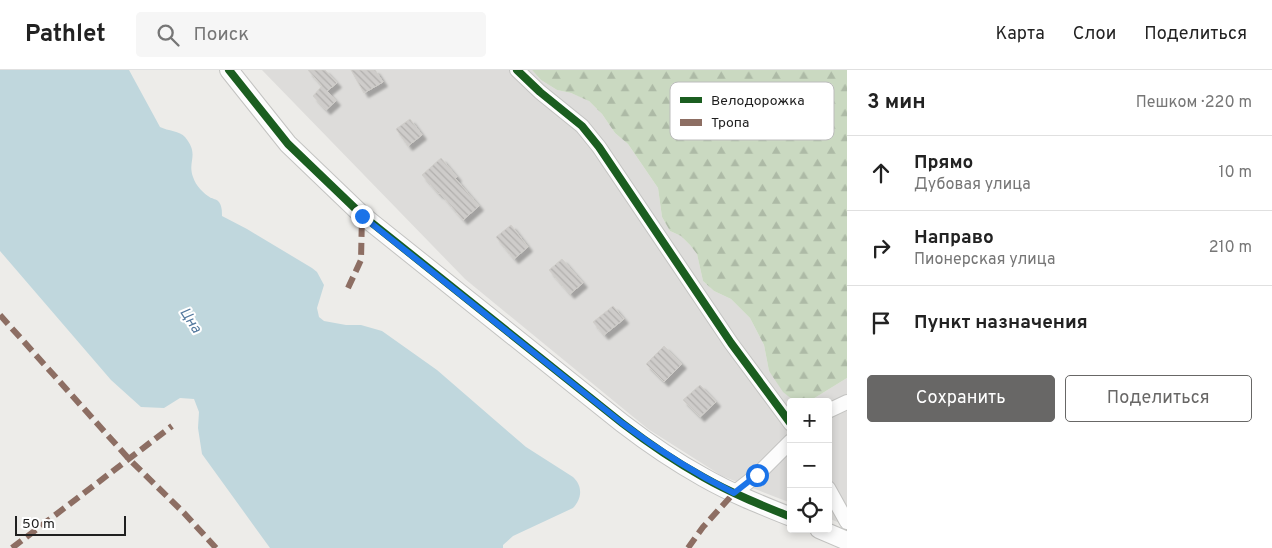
<!DOCTYPE html>
<html lang="ru">
<meta charset="utf-8">
<style>
body{margin:0;font-family:Overpass,sans-serif;background:#f6f6f6;color:#222}
.controls{position:absolute;right:15px;bottom:15px;display:grid;overflow:hidden;border-radius:5px;box-shadow:0 2px 8px #0003}
.controls button{width:45px;height:45px;display:grid;place-items:center;padding:0;border:0;border-bottom:1px solid #e0e0e0;background:#fff;color:#222;font:25px sans-serif}
.scale{position:absolute;left:15px;bottom:12px;width:111px;box-sizing:border-box;padding-left:5px;border:2px solid #202020;border-top:0;font-size:14px;line-height:18px;white-space:nowrap;color:#202020;-webkit-text-stroke:4px #fff;paint-order:stroke}
.stop{position:absolute;width:15px;height:15px;margin:-11px;border:4px solid #1a73e8;border-radius:50%;background:#fff}
.stop.end{background:#1a73e8;border-color:#fff;box-shadow:0 1px 5px #0008}
.list{margin:0;padding:0;list-style:none}
h2{display:flex;justify-content:space-between;align-items:center;height:65px;margin:0;padding:0 20px;font-size:21px}
h2 small{font-size:16px;font-weight:400;color:#767676}
.list li{display:grid;grid-template-columns:32px 1fr auto;gap:15px;align-items:center;box-sizing:border-box;height:75px;padding:0 20px;border-top:1px solid #e0e0e0}
.list b{display:block;font-size:19px;white-space:nowrap}
.list p{margin:0;font-size:16px;white-space:nowrap;color:#767676}
.list em{font-size:16px;font-style:normal;color:#767676}
.actions{display:flex;gap:10px;padding:15px 20px}
.actions a{flex:1;padding:11px 0;border:1px solid #686766;border-radius:5px;text-align:center;font-size:18px;color:#686766}
.actions .main{background:#686766;color:#fff}
.icon{flex:none;width:28px;height:28px;fill:none;stroke:currentColor;stroke-width:2;stroke-linecap:round;stroke-linejoin:round}
.map{position:relative;flex:none;width:847px;height:478px;overflow:hidden}
header{display:flex;align-items:center;gap:30px;box-sizing:border-box;height:70px;padding:0 25px;background:#fff;border-bottom:1px solid #e0e0e0}
header strong{font-size:24px}
nav{display:flex;gap:28px;margin-inline-start:auto;font-size:18px}
.search{width:350px;height:45px;background:#f6f6f6;display:flex;align-items:center;gap:12px;box-sizing:border-box;padding:0 18px;border-radius:5px;color:#767676;font-size:19px}
main{display:flex}
aside{flex:1;background:#fff}
.map>svg:first-child{display:block}
.residential{fill:#dddcda}
.forest{fill:url(#forest-firs)}
.water{fill:#c0d7dd}
.building{fill:url(#building-back-hatch);stroke:#d0ceca;filter:url(#shadow)}
.lines{fill:none;stroke-linecap:round;stroke-linejoin:round}
.minor-casing{stroke:#c3c3c1;stroke-width:16}
.tertiary-casing{stroke:#c3c3c1;stroke-width:20}
.minor{stroke:#fcfcfc;stroke-width:14}
.tertiary{stroke:#fcfcfc;stroke-width:18}
.quiet{stroke:#8d6e63;stroke-width:6;stroke-dasharray:12 6;stroke-linecap:butt}
.cycleway-casing{stroke:#fff;stroke-width:11}
.cycleway{stroke:#1b5e20;stroke-width:8}
.route{stroke:#1a73e8;stroke-width:6}
.labels{text-anchor:middle;stroke-width:4;stroke-linejoin:round;paint-order:stroke}
.water-label{font-size:15px;font-style:italic;fill:#54799e;stroke:#fff}
.key{fill:#fff;stroke:#bcbcbc;stroke-width:1}
.key-label{font-size:14px;fill:#202020}
</style>
<header>
<strong>Pathlet</strong>
<div class="search"><svg class="icon" aria-label="search" viewBox="0 0 24 24"><circle cx="10" cy="10" r="6"/><path d="M15 15l6 6"/></svg>Поиск</div>
<nav><a>Карта</a><a>Слои</a><a>Поделиться</a></nav>
</header>
<main>
<div class="map">
<svg width="847" height="478" viewBox="0 0 847 478">
<defs>
<pattern id="forest-firs" width="22" height="20" patternUnits="userSpaceOnUse" patternTransform="scale(1.25)"><rect width="22" height="20" fill="#cad9c1"/><path d="M5 1l3.5 6h-7zM16 11l3.5 6h-7z" fill="#adbaa6"/></pattern>
<pattern id="building-back-hatch" width="6" height="6" patternUnits="userSpaceOnUse" patternTransform="scale(1.25)"><rect width="6" height="6" fill="#ceccca"/><path d="M-1 5l2 2M0 0l6 6M5-1l2 2" fill="none" stroke="#b1afad"/></pattern>
<filter id="shadow"><feDropShadow dx="4.5" dy="4.5" stdDeviation="1" flood-color="#0004"/></filter>
</defs>
<rect width="100%" height="100%" fill="#edece9"/>
<g class="residential">
<polygon points="262,0 532,0 541,10 557,20 571,23 588,30 602,44 615,63 628,74 658,118 662,147 670,161 681,166 690,175 697,184 703,211 714,221 731,229 750,248 764,275 769,301 793,330 799,332 791,332 791,433 722,406 648,359 465,209"/>
<polygon points="847,308 847,456 828,448 828,332 808,332"/>
</g>
<polygon class="forest" points="532,0 847,0 847,308 808,332 799,332 793,330 783,322 769,301 764,275 750,248 731,229 714,221 703,211 697,184 690,175 681,166 670,161 662,147 658,118 628,74 615,63 602,44 589,31 571,23 557,20 541,10"/>
<path class="water" d="M0,0H129L160,57C168,61 180,61 185,67C200,85 187,91 193,107C196,116 203,123 211,128C212,128 217,130 218,131C222,135 222,141 222,146L247,159L312,198L317,202L324,215L317,238L319,247L324,251L346,255H361L382,261L437,300L526,377L573,407C583,416 582,429 573,438L513,466L503,475V478H270L202,384L198,358L199,342L194,329L180,328L164,338L141,337L111,310L0,181Z"/>
<g class="building">
<polygon points="308,0 325,0 337,13 327,21 336,31 326,40 313,26 322,16"/>
<polygon points="351,0 375,0 383,12 364,23"/>
<polygon points="410,49 422,65 408,76 396,59"/>
<polygon points="441,88 457,107 455,108 479,136 463,150 440,123 439,124 422,105"/>
<polygon points="511,155 528,177 514,189 496,167"/>
<polygon points="562,189 583,213 570,224 549,200"/>
<polygon points="613,236 624,249 604,265 593,252"/>
<polygon points="664,276 682,294 664,312 646,294"/>
<polygon points="700,315 716,332 700,347 683,330"/>
</g>
<g class="lines">
<g class="minor-casing">
<g id="minor">
<polyline points="517,0 540,22 582,56 599,77 731,273 791,354"/>
<polyline points="828,341 847,332"/>
<polyline points="828,418 847,452"/>
<polyline points="734,423 757,405 791,371"/>
</g>
</g>
<g class="tertiary-casing">
<g id="tertiary">
<path d="M229,0L288,74L362,145L622,353C648,373 674,391 703,407C731,423 761,435 791,447"/>
<polyline points="819,459 847,471"/>
</g>
</g>
<use href="#minor" class="minor"/>
<use href="#tertiary" class="tertiary"/>
<g class="quiet">
<polyline points="348,218 361,190 362,145"/>
<polyline points="0,245 129,389 184,443 216,478"/>
<polyline points="12,478 172,356"/>
<polyline points="688,478 703,457 734,423"/>
</g>
<g class="cycleway-casing">
<g id="cycleway">
<path d="M229,0L288,74L362,145L622,353C648,373 674,391 703,407C731,423 761,435 791,447"/>
<polyline points="517,0 540,22 582,56 599,77 731,273 791,354"/>
</g>
</g>
<use href="#cycleway" class="cycleway"/>
</g>
<g class="lines">
<path class="route" d="M362,146L622,353C658,380 694,403 734,423L757,405"/>
</g>
<g class="labels">
<g class="water-label">
<text transform="translate(191 250) rotate(57)" y="5">Цна</text>
</g>
</g>
<rect x="670" y="12" width="164" height="58" rx="8" class="key"/>
<rect x="680" y="27" width="22" height="6" fill="#1b5e20"/>
<rect x="680" y="49" width="22" height="7" fill="#8d6e63"/>
<g class="key-label">
<text x="711" y="35">Велодорожка</text>
<text x="711" y="57">Тропа</text>
</g>
</svg>
<div class="controls">
<button>+</button>
<button>−</button>
<button><svg class="icon" aria-label="locate" viewBox="0 0 24 24"><circle cx="12" cy="12" r="6"/><path d="M12 2v4M12 18v4M2 12h4M18 12h4"/></svg></button>
</div>
<div class="scale">50 m</div>
<div class="stop" style="left:757px;top:405px"></div>
<div class="stop end" style="left:362px;top:146px"></div>
</div>
<aside>
<h2>3 мин<small>Пешком · 220 m</small></h2>
<ul class="list">
<li><svg class="icon" aria-label="ahead" viewBox="0 0 24 24"><path d="M12 20V5M6 11l6-6 6 6"/></svg><div><b>Прямо</b><p>Дубовая улица</p></div><em>10 m</em></li>
<li><svg class="icon" aria-label="right" viewBox="0 0 24 24"><path d="M7 20v-9h11M14 6l5 5-5 5"/></svg><div><b>Направо</b><p>Пионерская улица</p></div><em>210 m</em></li>
<li><svg class="icon" aria-label="arrive" viewBox="0 0 24 24"><path d="M6 21V4h12l-3 4 3 4H6"/></svg><div><b>Пункт назначения</b></div></li>
</ul>
<div class="actions"><a class="main">Сохранить</a><a>Поделиться</a></div>
</aside>
</main>
